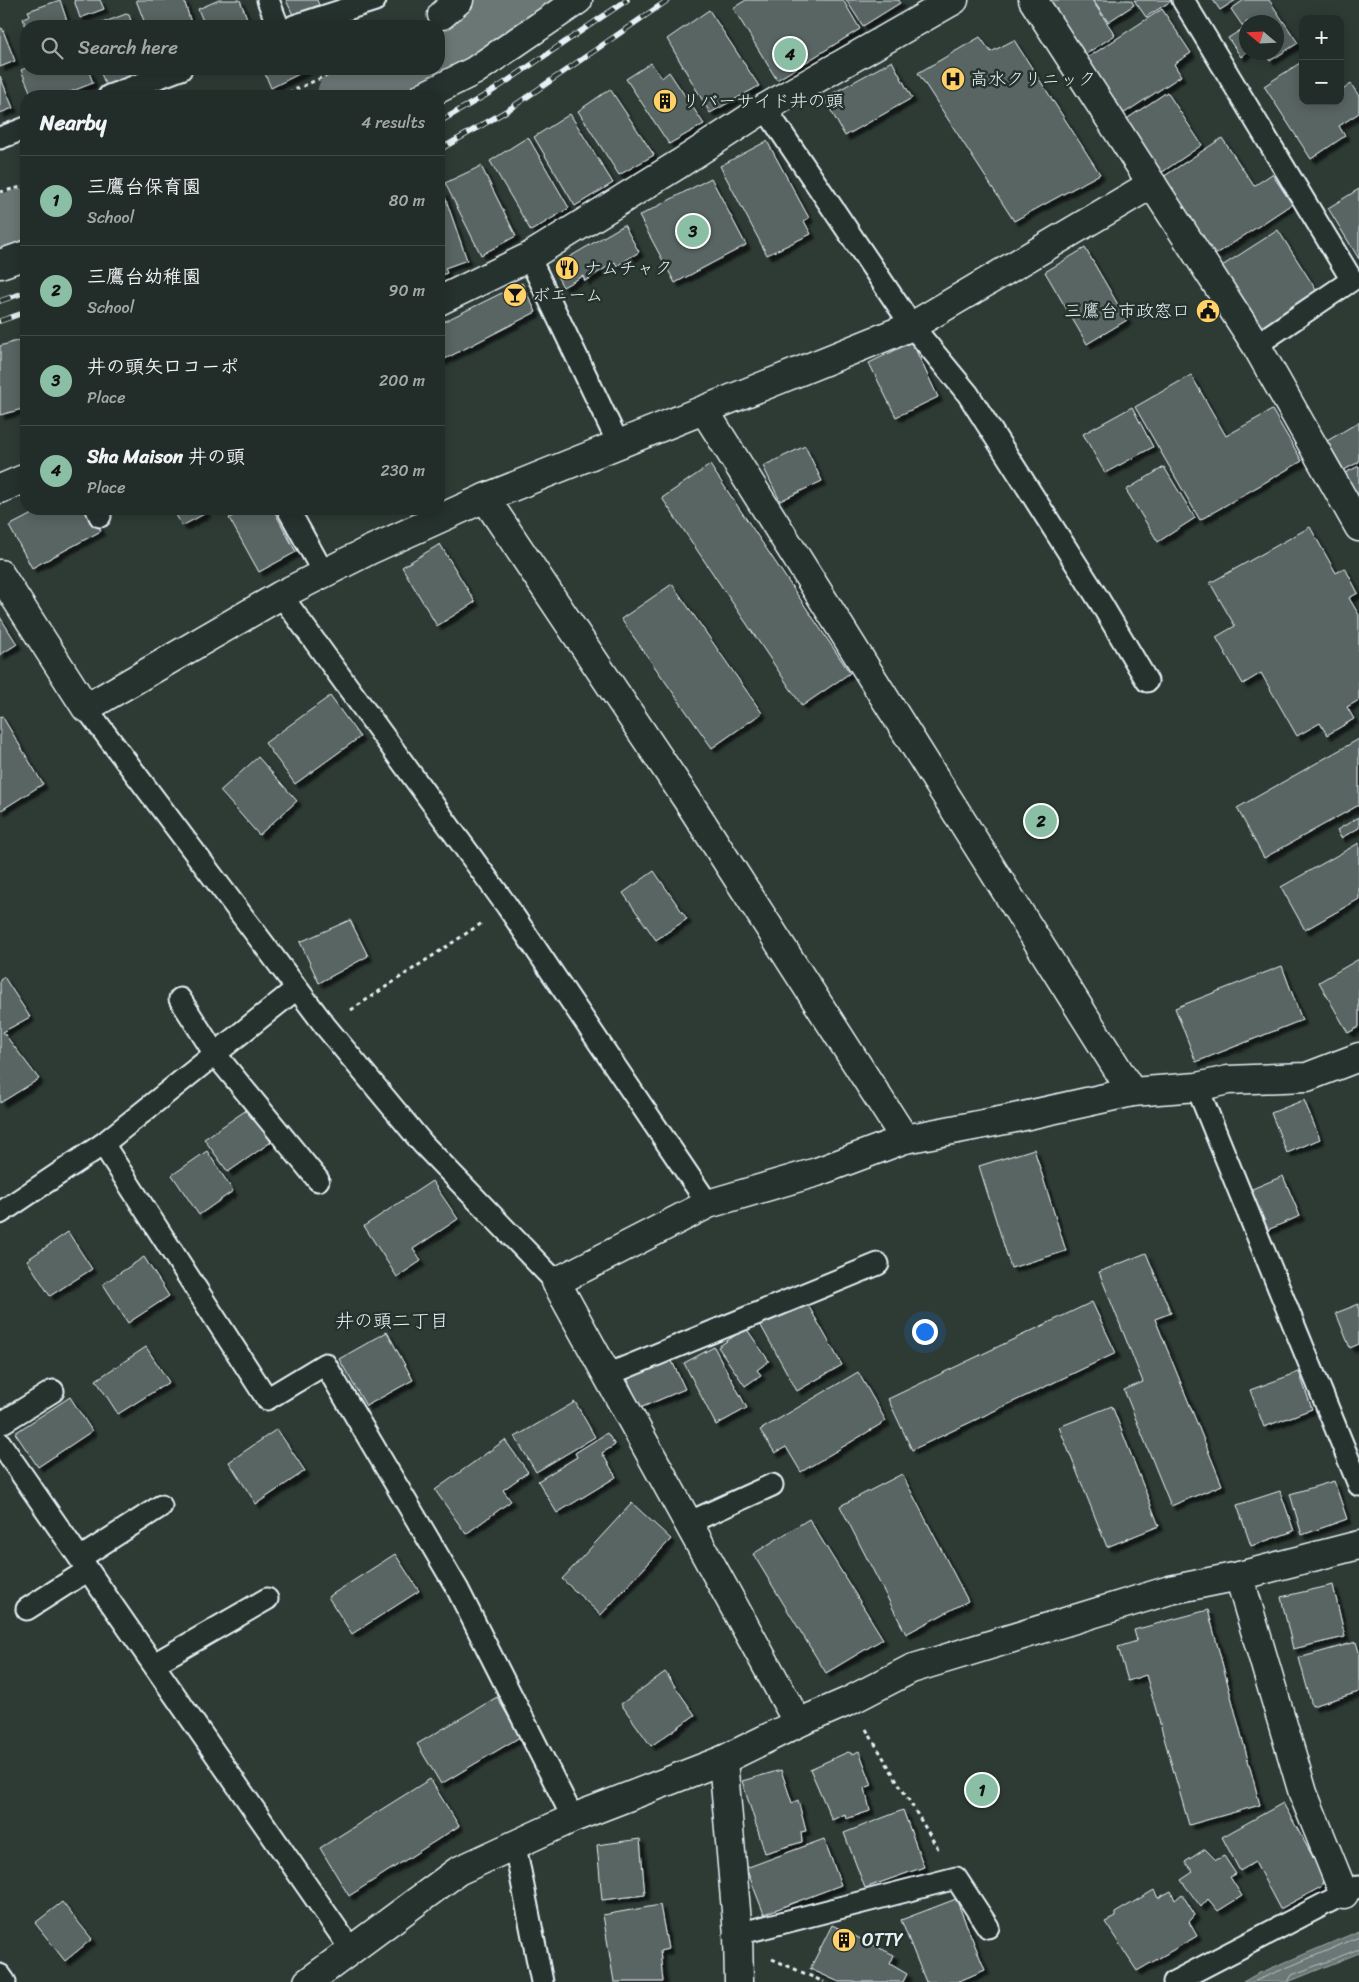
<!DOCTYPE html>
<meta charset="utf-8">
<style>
body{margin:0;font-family:Sriracha,"Klee One",sans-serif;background:#2a3430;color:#f1f3f6}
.controls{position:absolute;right:15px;top:15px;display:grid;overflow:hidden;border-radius:10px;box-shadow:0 2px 12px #0003}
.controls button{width:45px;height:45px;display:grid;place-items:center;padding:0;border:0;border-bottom:1px solid #3f4845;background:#222c28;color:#f1f3f6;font:25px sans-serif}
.compass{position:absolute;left:1239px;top:15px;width:45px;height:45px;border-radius:50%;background:#222c28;box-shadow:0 2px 12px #0003;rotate:289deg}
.you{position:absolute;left:924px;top:1331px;width:18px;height:18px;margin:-12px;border:4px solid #fff;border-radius:50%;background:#1a73e8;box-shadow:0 0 0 8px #1a73e833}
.badge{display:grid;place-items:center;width:32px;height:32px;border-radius:50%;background:#8abfa5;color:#111;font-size:16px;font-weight:700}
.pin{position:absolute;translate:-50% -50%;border:2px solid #fff;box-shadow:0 1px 5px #0006}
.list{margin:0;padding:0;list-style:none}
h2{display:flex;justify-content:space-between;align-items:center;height:65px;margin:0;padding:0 20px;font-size:21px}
h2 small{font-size:16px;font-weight:400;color:#a2a7a8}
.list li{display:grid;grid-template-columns:32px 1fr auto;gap:15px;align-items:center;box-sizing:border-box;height:90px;padding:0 20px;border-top:1px solid #3f4845}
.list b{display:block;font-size:19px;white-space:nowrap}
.list p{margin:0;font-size:16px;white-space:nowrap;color:#a2a7a8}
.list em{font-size:16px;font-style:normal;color:#a2a7a8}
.icon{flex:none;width:28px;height:28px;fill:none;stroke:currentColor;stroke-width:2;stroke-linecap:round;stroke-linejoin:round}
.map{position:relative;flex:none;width:1359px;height:1982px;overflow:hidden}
.search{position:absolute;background:#222c28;box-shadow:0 2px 12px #0003;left:20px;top:20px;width:425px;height:55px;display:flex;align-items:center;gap:12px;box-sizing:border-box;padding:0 18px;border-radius:20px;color:#a2a7a8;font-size:19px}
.panel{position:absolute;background:#222c28;box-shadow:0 2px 12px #0003;left:20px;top:90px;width:425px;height:425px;border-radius:20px}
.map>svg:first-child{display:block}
.water{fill:#6b7775;stroke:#9da8a9}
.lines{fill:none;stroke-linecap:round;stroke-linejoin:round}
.shore{stroke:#b6c0c4;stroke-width:1}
.river{stroke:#6b7775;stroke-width:68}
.building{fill:#596563;stroke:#e8f1f8;filter:url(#shadow)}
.service-casing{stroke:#e8f1f8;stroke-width:25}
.minor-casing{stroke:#e8f1f8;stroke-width:31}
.path{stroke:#e8f1f8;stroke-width:3;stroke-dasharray:4 4;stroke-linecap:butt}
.service{stroke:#26332d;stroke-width:21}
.minor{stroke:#26332d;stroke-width:28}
.rail-casing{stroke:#e8f1f8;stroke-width:5.5}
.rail{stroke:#26332d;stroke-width:4;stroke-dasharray:11;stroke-linecap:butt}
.labels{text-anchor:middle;stroke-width:5;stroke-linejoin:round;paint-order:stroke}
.poi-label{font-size:18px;fill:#e8f1f8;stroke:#26332d;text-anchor:start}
.neighbourhood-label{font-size:19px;fill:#e8f1f8;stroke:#26332d}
</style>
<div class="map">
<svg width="1359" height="1982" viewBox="0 0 1359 1982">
<defs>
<filter id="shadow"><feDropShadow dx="4.5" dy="4.5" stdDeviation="1" flood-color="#0009"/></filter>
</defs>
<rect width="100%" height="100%" fill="#2e3b35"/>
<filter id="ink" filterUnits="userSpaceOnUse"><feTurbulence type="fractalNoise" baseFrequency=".02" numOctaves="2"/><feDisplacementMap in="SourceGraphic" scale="10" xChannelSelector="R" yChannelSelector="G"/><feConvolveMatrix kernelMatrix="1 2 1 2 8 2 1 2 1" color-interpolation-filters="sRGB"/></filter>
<g filter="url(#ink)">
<polygon class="water" points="1359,1931 1359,1953 1288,1982 1243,1982 1255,1975"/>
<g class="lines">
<g class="shore">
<polyline points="1253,1982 1359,1937"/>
<polyline points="1288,1982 1292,1975 1359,1949"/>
</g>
<g class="river">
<polyline points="439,54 461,43 518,0"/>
<polyline points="351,96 408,69"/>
<polyline points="0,229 26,222"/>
</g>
</g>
<g class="building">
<polygon points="60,0 68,24 66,25 67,26 26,26 26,28 23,18 30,15 28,11"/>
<polygon points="74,0 100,0 104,9 80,18"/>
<polygon points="136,0 184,0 192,26 146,26"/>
<polygon points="219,0 240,0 250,26 205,26 198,9"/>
<polygon points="286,0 317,0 319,5 293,15"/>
<polygon points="746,0 843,0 860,29 777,80 733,8"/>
<polygon points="846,0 899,0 900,3 863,26"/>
<polygon points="1044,0 1092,0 1115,35 1083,56"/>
<polygon points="1093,0 1131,0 1134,5 1108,22"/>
<polygon points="1134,0 1170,0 1171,1 1146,17"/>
<polygon points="1213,0 1236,0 1220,10"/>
<polygon points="1244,0 1269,0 1298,43 1270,61 1264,52 1276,52 1276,22 1246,22 1247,52 1241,57 1228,38 1244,28 1231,9"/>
<polygon points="1162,9 1191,53 1174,64 1181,76 1120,116 1084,60"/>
<polygon points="709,10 759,86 710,113 667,39"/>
<polygon points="126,14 129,15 133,26 94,26"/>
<polygon points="2,28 15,61 0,67 0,29"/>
<polygon points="980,37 991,52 1014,40 1100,174 1014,221 918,73"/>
<polygon points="892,61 912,98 845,136 824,98"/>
<polygon points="1303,61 1303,101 1340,101 1340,92 1351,84 1359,96 1359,113 1339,126 1345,136 1311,159 1264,86"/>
<polygon points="651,63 662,78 669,72 704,124 669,144 626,79"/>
<polygon points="26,68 88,69 93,83 60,96 32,96 21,70"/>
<polygon points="99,69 148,69 149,71 107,88"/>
<polygon points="263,69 309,69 271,88"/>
<polygon points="0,76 13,108 0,113"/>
<polygon points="610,89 654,155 619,175 578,111"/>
<polygon points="1167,92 1202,145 1161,173 1125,120"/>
<polygon points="570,114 613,183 575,206 534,137"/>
<polygon points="528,137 569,208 531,231 490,161"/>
<polygon points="1222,138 1254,186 1272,174 1292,204 1215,255 1163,177"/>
<polygon points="767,141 809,218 804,221 811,234 767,255 720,166"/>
<polygon points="481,166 516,236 481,255 445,183"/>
<polygon points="711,178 746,245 675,283 639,216"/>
<polygon points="1359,189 1359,259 1328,208"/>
<polygon points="443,191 467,260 445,268 447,273 439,276 439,193"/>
<polygon points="624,225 639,252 617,266 615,262 585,281 583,276 563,287 557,276 559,263"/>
<polygon points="1278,230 1318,293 1263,329 1222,266"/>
<polygon points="1085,248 1127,320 1087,344 1045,272"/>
<polygon points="522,283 536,312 439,362 439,324"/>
<polygon points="20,340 26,364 26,408 0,415 0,346"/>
<polygon points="912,342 938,397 896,417 869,363"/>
<polygon points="1191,375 1226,436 1272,410 1302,461 1200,520 1135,407"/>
<polygon points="1132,407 1153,447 1105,473 1083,434"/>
<polygon points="1359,422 1359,462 1344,470 1327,441"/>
<polygon points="805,446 822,481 780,501 763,466"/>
<polygon points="710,465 850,673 802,706 662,498"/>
<polygon points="1359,466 1359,498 1345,473"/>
<polygon points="1164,467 1195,518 1158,542 1126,490"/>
<polygon points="30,509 90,509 101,531 32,568 9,526 32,514"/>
<polygon points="173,509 204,509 206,513 182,526"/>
<polygon points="247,509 273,509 296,552 259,572 229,518"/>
<polygon points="1310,527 1336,573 1345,568 1358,593 1349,598 1359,615 1359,700 1347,707 1354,719 1327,735 1320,723 1297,736 1261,673 1243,684 1216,637 1235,626 1210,583"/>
<polygon points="440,544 475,602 437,626 402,567"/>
<polygon points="672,584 762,713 712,748 621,619"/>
<polygon points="0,617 17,644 0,655"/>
<polygon points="330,696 360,737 295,784 265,743"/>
<polygon points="2,716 43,784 0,811 0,717"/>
<polygon points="1359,739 1359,805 1264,858 1237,808"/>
<polygon points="258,757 297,801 259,835 220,791"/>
<polygon points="1359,817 1359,828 1341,838 1337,830"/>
<polygon points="1359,843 1359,899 1305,930 1281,887"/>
<polygon points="654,871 687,919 656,940 623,893"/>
<polygon points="350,920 368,956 319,983 300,942"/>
<polygon points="1359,959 1359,1027 1348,1033 1319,982"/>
<polygon points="1282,966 1302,1020 1196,1062 1175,1008"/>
<polygon points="4,977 30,1017 3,1032 39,1079 0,1103 0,980"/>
<polygon points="1304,1100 1320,1139 1287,1153 1271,1113"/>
<polygon points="248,1109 271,1142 228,1172 204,1139"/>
<polygon points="1034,1149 1066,1251 1011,1268 979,1166"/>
<polygon points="207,1151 233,1191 199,1215 172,1175"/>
<polygon points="1283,1176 1300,1216 1263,1232 1245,1192"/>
<polygon points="432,1181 458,1219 413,1249 421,1261 397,1277 364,1226"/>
<polygon points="68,1232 92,1269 50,1296 27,1260"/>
<polygon points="1146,1253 1171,1313 1155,1319 1222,1485 1171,1506 1124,1390 1143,1382 1099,1272"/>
<polygon points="144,1257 169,1296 128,1323 103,1284"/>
<polygon points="804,1298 842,1365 797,1391 760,1324"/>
<polygon points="1092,1302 1116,1353 912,1450 888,1399"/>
<polygon points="1359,1304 1359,1344 1350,1348 1336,1313"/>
<polygon points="746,1328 769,1361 757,1370 761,1375 745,1386 718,1347"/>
<polygon points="387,1332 413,1380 366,1406 339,1359"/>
<polygon points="146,1347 169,1382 118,1414 96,1380"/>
<polygon points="714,1347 747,1408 716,1425 684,1363"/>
<polygon points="671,1359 685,1389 640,1408 627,1378"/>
<polygon points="858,1372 886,1421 801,1472 786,1447 775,1453 760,1430"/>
<polygon points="1299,1372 1312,1409 1264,1427 1250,1390"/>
<polygon points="70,1397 92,1431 38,1467 15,1433"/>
<polygon points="575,1402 595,1437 536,1472 515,1437"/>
<polygon points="1112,1406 1159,1526 1107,1547 1059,1427"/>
<polygon points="277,1429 305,1471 256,1504 229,1462"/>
<polygon points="607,1433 615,1445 602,1453 616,1477 557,1513 538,1481 577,1457 575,1453"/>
<polygon points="505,1440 528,1472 503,1490 511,1501 466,1534 435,1490"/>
<polygon points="902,1474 968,1601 906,1634 840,1506"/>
<polygon points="1334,1481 1347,1519 1302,1535 1290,1494"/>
<polygon points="1280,1491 1294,1531 1251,1546 1237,1505"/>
<polygon points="632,1503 671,1539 601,1615 562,1579"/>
<polygon points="809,1519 883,1639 826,1673 753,1554"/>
<polygon points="395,1554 419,1591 352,1634 328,1597"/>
<polygon points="1333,1585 1345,1637 1293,1649 1281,1597"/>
<polygon points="1208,1610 1260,1805 1189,1825 1146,1675 1128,1681 1118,1647 1137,1641 1134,1630"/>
<polygon points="1356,1642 1359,1652 1359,1692 1312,1706 1299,1658"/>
<polygon points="665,1672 695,1715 651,1746 621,1704"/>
<polygon points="497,1697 520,1737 441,1784 417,1744"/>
<polygon points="859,1751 872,1785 865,1788 870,1811 846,1819 845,1814 832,1820 810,1769 848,1752 853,1754"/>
<polygon points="781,1770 792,1803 798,1800 806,1831 801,1832 802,1842 765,1853 742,1781"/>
<polygon points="430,1779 459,1826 349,1896 320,1848"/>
<polygon points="1283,1803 1324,1877 1321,1887 1280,1909 1255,1862 1240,1871 1222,1837"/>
<polygon points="903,1810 924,1867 865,1888 844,1833"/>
<polygon points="640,1839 645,1895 602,1900 597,1845"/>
<polygon points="824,1839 841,1885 764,1914 746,1868"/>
<polygon points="1205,1849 1216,1860 1224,1856 1236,1874 1230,1877 1242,1896 1218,1911 1208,1899 1201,1907 1181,1880 1193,1872 1185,1862"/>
<polygon points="1154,1890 1158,1898 1171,1891 1175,1900 1182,1894 1195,1915 1189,1922 1197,1936 1137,1971 1105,1922 1115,1917 1115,1913"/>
<polygon points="956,1899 985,1970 957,1982 926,1982 901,1920"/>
<polygon points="62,1902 92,1939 65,1961 35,1923"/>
<polygon points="660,1905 668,1949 660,1951 663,1982 614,1982 603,1915"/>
<polygon points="832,1925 894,1955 890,1964 907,1974 903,1982 839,1982 810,1969"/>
</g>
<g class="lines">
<g class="service-casing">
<g id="service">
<polyline points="268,0 278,26"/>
<polyline points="1183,0 1352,280 1256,345"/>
<polyline points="294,26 375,0"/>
<polyline points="109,96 181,69"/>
<polyline points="765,108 912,326 968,394 1099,600 1147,681"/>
<polyline points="0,138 26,128"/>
<polyline points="529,257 619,445"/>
<polyline points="97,509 100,516"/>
<polyline points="288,509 323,572"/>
<polyline points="281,595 507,906 708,1204"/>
<polyline points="86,708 326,1027 423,1144 556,1282"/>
<polyline points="180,999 215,1054 318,1180"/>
<polyline points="1197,1087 1359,1485"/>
<polyline points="103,1144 267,1399 325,1364 457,1588 573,1818"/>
<polyline points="0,1213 103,1144 296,989"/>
<polyline points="607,1375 878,1264"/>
<polyline points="0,1424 53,1391"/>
<polyline points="0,1443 352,1951"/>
<polyline points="688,1523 772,1485"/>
<polyline points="80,1558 161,1506"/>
<polyline points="27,1609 88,1570"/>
<polyline points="154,1664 267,1599"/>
<polyline points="515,1846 542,1982"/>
<polyline points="738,1934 956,1878 988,1927"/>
<polyline points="0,1975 5,1982"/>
<polyline points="1174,1982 1359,1886"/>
</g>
</g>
<g class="minor-casing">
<g id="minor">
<polyline points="1033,0 1256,345 1359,527"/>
<polyline points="442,15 459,0"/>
<polyline points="424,96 474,71 578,0"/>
<polyline points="0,264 26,255"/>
<polyline points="439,301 529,257 679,164 765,108 954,0"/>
<polyline points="704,410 1132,1092"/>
<polyline points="0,489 26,478"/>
<polyline points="485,498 690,804 905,1139"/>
<polyline points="0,574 86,708 281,595 370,550 485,498 912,326 1152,184"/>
<polyline points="1239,1576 1303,1793 1344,1894"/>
<polyline points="798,1723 556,1282 708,1204 817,1172 905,1139 1010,1119 1132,1092 1197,1087 1228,1080 1307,1077 1359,1057"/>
<polyline points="723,1760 738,1934 739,1982"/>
<polyline points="308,1982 458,1871 573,1818 723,1760 798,1723 849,1701 911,1669 1170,1590 1239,1576 1359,1545"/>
</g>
</g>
<g class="path">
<polyline points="281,96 341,69"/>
<polyline points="0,192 26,186"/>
<polyline points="351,1010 482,923"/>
<polyline points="866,1729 940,1852"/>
<polyline points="772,1959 824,1982"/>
</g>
<use href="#service" class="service"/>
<use href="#minor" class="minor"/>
<g class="rail-casing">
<g id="rail">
<polyline points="439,122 491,92 627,0"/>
<polyline points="439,150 508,110 668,0"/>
<polyline points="0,301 26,292"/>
<polyline points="0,321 26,312"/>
</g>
</g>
<use href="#rail" class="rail"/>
</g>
</g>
<defs>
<g id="hospital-disc" transform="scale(1.25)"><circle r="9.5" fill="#ffd166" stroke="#26332d"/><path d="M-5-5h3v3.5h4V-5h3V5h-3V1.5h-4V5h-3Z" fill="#111"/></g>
<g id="building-disc" transform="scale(1.25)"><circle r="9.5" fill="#ffd166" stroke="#26332d"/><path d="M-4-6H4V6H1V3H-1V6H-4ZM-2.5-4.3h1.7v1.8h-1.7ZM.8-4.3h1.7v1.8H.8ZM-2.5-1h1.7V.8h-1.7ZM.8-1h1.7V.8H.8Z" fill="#111"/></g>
<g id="restaurant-disc" transform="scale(1.25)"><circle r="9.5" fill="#ffd166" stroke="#26332d"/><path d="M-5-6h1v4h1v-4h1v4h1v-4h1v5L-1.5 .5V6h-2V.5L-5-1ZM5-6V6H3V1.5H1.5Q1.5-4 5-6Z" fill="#111"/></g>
<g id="bar-disc" transform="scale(1.25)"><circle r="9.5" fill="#ffd166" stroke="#26332d"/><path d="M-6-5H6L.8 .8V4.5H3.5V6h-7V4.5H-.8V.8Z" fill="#111"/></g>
<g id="civic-disc" transform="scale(1.25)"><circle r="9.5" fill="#ffd166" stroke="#26332d"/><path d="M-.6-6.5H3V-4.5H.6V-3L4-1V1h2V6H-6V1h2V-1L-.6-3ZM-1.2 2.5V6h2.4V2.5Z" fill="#111"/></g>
</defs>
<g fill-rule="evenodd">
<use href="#hospital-disc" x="953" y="79"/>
<use href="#building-disc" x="665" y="101"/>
<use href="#restaurant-disc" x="567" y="268"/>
<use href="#bar-disc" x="515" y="295"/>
<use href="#civic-disc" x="1208" y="311"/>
<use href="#building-disc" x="844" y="1940"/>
</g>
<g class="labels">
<g class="poi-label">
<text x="970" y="85">高水クリニック</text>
<text x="682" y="107">リバーサイド井の頭</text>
<text x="584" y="274">ナムチャク</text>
<text x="532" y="301">ボエーム</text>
<text x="1190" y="317" text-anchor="end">三鷹台市政窓口</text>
<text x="862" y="1946">OTTY</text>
</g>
<g class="neighbourhood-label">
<text x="392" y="1327">井の頭二丁目</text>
</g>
</g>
</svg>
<div class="controls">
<button>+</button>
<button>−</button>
</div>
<svg class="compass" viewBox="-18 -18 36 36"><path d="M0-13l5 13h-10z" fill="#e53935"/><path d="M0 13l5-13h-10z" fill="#a2a7a8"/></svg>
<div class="you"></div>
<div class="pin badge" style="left:982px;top:1790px">1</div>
<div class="pin badge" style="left:1041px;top:821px">2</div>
<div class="pin badge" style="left:693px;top:231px">3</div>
<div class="pin badge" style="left:790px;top:54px">4</div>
<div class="search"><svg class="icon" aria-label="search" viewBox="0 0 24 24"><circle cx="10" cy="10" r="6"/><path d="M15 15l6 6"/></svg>Search here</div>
<section class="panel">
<h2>Nearby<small>4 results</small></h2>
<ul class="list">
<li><span class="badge">1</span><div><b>三鷹台保育園</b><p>School</p></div><em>80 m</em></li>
<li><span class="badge">2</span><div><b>三鷹台幼稚園</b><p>School</p></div><em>90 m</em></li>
<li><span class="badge">3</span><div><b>井の頭矢口コーポ</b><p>Place</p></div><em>200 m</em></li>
<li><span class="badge">4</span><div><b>Sha Maison 井の頭</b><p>Place</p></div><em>230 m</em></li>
</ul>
</section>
</div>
